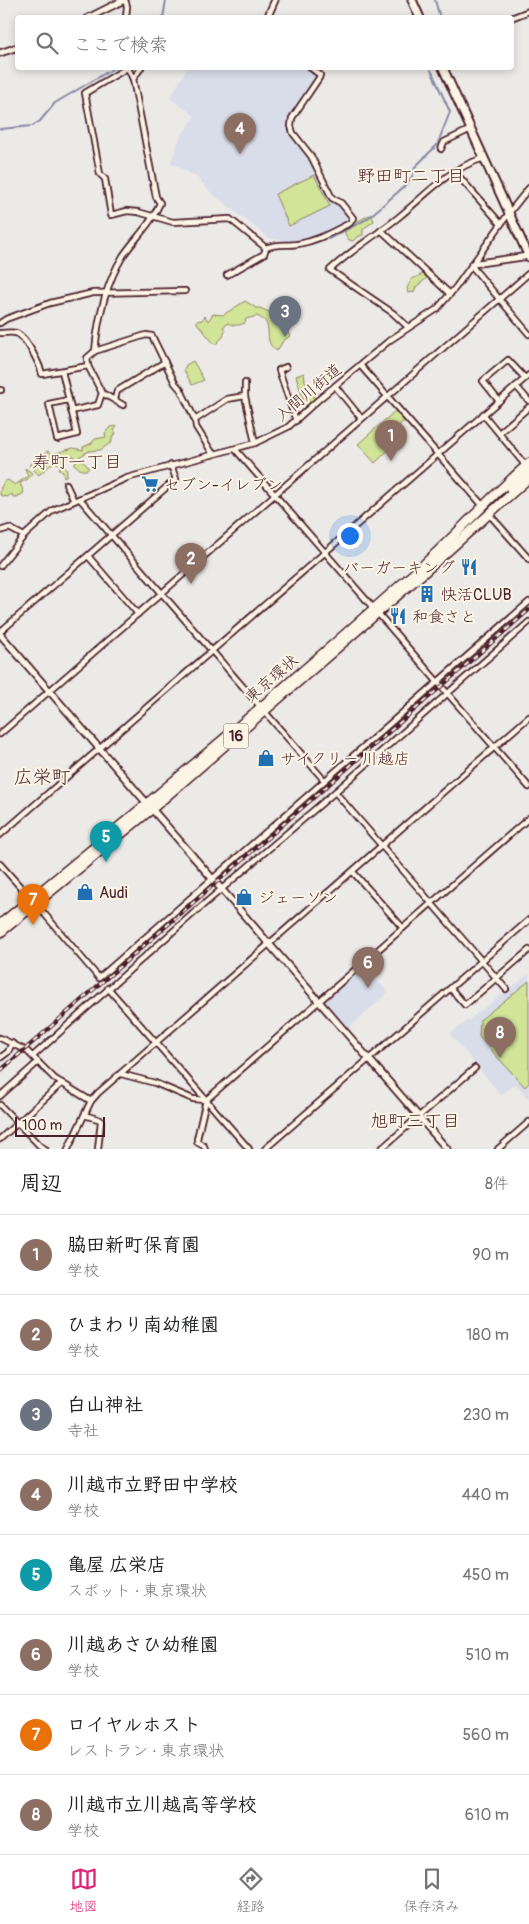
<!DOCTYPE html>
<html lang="ja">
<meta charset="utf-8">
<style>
body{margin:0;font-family:Pangolin,"Klee One",sans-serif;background:#f2f2f2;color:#202124}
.scale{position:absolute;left:15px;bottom:12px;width:90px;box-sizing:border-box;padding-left:5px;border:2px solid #4a1f2b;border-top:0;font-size:14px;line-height:18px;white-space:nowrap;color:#4a1f2b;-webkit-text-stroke:4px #fcf5e5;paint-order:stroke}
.you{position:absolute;left:349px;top:535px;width:18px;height:18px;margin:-12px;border:4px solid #fff;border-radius:50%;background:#1a73e8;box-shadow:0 0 0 8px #1a73e833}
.badge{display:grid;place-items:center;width:32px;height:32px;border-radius:50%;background:#db2777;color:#fff;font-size:16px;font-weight:700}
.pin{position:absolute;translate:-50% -41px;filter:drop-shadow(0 1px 2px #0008)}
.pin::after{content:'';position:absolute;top:26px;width:18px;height:15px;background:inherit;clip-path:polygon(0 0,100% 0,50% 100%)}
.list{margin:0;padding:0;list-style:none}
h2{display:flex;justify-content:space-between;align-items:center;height:65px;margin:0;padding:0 20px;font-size:21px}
h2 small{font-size:16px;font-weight:400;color:#757577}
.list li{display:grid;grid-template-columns:32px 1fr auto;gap:15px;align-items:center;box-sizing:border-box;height:80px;padding:0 20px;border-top:1px solid #e0e0e0}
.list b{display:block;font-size:19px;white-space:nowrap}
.list p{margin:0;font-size:16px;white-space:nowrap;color:#757577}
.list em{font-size:16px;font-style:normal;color:#757577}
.icon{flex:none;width:28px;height:28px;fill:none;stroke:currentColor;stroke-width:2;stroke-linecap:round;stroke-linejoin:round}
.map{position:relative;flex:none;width:529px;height:1149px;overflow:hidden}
.search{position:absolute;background:#fff;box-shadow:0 2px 8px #0003;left:15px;right:15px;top:15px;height:55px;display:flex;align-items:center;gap:12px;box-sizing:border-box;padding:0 18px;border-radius:5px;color:#757577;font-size:19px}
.sheet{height:705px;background:#fff}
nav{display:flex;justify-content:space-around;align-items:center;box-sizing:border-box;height:70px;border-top:1px solid #e0e0e0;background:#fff;font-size:14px;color:#757577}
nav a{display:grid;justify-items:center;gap:2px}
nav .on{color:#db2777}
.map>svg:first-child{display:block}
.built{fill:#d9dce9}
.green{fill:#d1e498;stroke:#8e8262}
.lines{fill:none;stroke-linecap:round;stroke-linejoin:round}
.stream{stroke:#868aa5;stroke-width:2}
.minor-casing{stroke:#4a1f2b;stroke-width:8}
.tertiary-casing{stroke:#4a1f2b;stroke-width:9}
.secondary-casing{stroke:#4a1f2b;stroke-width:11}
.trunk-casing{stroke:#4a1f2b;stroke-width:11}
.minor{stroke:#fcf5e5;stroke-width:4.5}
.tertiary{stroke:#fcf5e5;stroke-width:5.5}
.secondary{stroke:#fcf5e5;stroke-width:7}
.trunk{stroke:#fcf5e5;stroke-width:8}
.rail-casing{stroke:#4a1f2b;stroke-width:4}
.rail{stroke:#fcf5e5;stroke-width:2;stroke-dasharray:5.5;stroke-linecap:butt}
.labels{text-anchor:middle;stroke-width:4;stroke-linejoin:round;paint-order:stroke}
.shield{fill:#fcf5e5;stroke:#7f5f63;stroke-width:1}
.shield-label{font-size:15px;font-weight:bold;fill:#4a1f2b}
.street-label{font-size:16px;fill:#4a1f2b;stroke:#fcf5e5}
.poi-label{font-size:16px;fill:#4a1f2b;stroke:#fcf5e5;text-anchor:start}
.neighbourhood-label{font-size:18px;fill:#4a1f2b;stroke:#fcf5e5}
.quarter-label{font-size:19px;fill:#4a1f2b;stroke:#fcf5e5}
</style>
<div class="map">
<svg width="529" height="1149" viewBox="0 0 529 1149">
<rect width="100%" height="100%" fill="#eceae7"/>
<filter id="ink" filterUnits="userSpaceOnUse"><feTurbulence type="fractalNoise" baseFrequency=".02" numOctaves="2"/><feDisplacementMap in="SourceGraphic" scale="10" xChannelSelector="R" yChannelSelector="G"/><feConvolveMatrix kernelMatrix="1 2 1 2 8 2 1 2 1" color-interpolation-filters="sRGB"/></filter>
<g filter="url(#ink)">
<g class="built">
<polygon points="187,68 308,68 315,74 315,80 290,117 288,124 292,134 309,157 331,200 344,210 349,218 348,222 315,239 293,242 269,238 209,191 198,178 176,165 170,164 180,138 195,116 170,98"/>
<polygon points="364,965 388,993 345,1031 320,1003"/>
<polygon points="529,974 529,1099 515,1083 501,1095 450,1034"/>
</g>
<g class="green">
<polygon points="314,175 330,206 289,226 275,194"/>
<polygon points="369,215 372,216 374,221 363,229 363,235 357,237 353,241 349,240 345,234 346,228"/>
<polygon points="423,274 427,278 416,287 414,292 408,293 407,288 412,279"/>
<path d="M245,301L256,308H260L276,315L290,336L283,341L277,351C263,342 272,332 265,321C263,319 260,318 257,316L246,319L245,323C239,325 234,327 228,323L223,327L225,330L223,337L215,345L197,323V321L202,320L205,316L208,321L213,314L223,315Z"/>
<polygon points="193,361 204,380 192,385 184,370 186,365"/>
<polygon points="304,373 305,381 315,399 306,408 296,376"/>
<polygon points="395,411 404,421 397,427 404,435 375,463 358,444"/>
<polygon points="116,426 117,427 114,430 116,434 112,437 112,442 100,450 89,451 79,457 89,468 87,470 81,470 74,464 76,462 74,456 62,459 67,472 66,476 64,477 63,472 59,470 60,466 55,461 39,475 29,465 37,460 41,462 47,451 53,454 73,448 83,450 83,447 92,443 95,439 106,437 105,433 110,427"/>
<path d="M25,468L32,473L28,479L20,483L24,493L17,497H13L12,494L7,497L0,495C0,488 2,482 8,480L15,485L28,476Z"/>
<polygon points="529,981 529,1083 525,1087 479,1037 480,1020"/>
</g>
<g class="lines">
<g class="stream">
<polyline points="435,0 440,18"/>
<polyline points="163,18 166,0"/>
<polyline points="0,129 32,126 40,121 55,103 114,68"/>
<polyline points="328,239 367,219 406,185 413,175 415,167 437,145 450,112 431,70"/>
</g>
<g class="minor-casing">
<g id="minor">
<polyline points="125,0 127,6 126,18"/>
<polyline points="511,18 529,11"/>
<polyline points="127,68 85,93 100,174 105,179 111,215 127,211 138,212 173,222 230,219 266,248"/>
<polyline points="133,79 141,68"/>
<polyline points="441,149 444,142 471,129"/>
<polyline points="454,171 501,224"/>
<polyline points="381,230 450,294"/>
<polyline points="472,264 474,269 529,334"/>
<path d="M227,275L264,254L266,248C277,243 286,246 298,244C317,241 332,232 350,223L353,218L341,203L332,198L311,156L293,133L291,126L292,118L319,78L320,75L311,68"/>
<polyline points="0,323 6,319 50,303 93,293 185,291"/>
<path d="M408,327L393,313L330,270C351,250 377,235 400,216C428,193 448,169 484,158"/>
<path d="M0,333C5,333 12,332 16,333C26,336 40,365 42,374L88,366L102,393L123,405"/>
<polyline points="95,351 146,335 152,336 175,383 181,390 195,420 196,427 213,454"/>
<polyline points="360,365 484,507"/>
<path d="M88,366L87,358L95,351C98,318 105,285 123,256C135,238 151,225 160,203L156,197L133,79L128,68"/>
<polyline points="286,367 279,370 296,421"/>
<polyline points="62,371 77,434 57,439 49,404 68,400"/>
<polyline points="245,383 245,396 255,443"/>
<polyline points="335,386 361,418"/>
<polyline points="516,386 529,401"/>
<polyline points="0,390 1,390"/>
<polyline points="115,399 117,391 165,362"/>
<polyline points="499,401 483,381 508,360 525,378"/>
<polyline points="71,411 98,405 102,393"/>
<polyline points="483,414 526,466"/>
<polyline points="195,420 227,399 245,396"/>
<polyline points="499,433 529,407"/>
<polyline points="235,449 529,787"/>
<polyline points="66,484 74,501"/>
<polyline points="80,499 324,780"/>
<polyline points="489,514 529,559"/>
<polyline points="0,531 9,528 24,536"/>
<polyline points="88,556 138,614"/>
<polyline points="0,566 24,536 53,510 127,478 255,443 288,427 318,400 390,340 437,309 456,287 509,213 529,188"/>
<polyline points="0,632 176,479 171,465"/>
<polyline points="0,734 528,274"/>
<polyline points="335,792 506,989"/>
<polyline points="0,835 529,375"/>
<polyline points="0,864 31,899"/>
<polyline points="353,872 403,928"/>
<polyline points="36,904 99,978 529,602"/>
<polyline points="108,988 249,1149"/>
<polyline points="451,989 465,1005 529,950"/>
<polyline points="0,1038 27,1051 55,1079 91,1101"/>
<polyline points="33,1056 196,911 335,792 529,622"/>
<polyline points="0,1058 8,1052 12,1043"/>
<polyline points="121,1074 155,1083 193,1099 206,1100"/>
<polyline points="0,1096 38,1062"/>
<polyline points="0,1105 40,1146 45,1149"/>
<polyline points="84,1115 98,1119 101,1121 98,1149"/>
<polyline points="0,1139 62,1083"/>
<polyline points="68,1149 91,1101 98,1093 529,717"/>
<polyline points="205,1149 204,1146 197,1142 197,1139 206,1100 529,818"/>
<polyline points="265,1149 529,920"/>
<polyline points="381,1149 475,1068"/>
<polyline points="498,1149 529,1122"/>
</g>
</g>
<g class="tertiary-casing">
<g id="tertiary">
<polyline points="88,18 124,0"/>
<polyline points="267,18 275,0"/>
<polyline points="0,53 18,47"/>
<polyline points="472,264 529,256"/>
<polyline points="0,634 447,1149"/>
</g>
</g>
<g class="secondary-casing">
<g id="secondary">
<polyline points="412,0 420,18"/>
<polyline points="443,68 529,257"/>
</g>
</g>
<g class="trunk-casing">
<g id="trunk">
<polyline points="510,488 529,471"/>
<path d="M0,924C144,808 285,688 423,565C459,532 492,495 529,463"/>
<polyline points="0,933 152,809 427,570 529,478"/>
</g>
</g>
<use href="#minor" class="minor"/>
<use href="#tertiary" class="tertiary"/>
<use href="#secondary" class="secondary"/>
<use href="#trunk" class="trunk"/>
<g class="rail-casing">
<polyline id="rail" points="0,1071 529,610"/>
</g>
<use href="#rail" class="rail"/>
</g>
</g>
<defs>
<g id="supermarket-bare" transform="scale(1.35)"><path d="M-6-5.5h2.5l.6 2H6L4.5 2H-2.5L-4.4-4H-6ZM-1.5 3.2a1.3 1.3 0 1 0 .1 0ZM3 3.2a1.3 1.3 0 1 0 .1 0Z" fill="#1f6fb2" stroke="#fcf5e5" stroke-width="2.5" paint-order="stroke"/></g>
<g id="restaurant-bare" transform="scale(1.35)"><path d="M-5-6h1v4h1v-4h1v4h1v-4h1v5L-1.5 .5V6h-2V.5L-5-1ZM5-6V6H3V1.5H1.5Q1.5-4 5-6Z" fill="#1f6fb2" stroke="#fcf5e5" stroke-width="2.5" paint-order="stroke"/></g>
<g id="building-bare" transform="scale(1.35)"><path d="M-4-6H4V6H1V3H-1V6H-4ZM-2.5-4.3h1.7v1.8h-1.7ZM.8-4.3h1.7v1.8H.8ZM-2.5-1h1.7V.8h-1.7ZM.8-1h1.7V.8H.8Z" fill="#1f6fb2" stroke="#fcf5e5" stroke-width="2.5" paint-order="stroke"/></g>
<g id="shop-bare" transform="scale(1.35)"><path d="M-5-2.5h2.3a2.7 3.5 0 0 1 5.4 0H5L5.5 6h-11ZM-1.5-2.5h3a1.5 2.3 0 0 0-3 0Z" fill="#1f6fb2" stroke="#fcf5e5" stroke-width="2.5" paint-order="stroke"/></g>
</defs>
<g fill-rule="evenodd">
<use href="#supermarket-bare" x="150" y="484"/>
<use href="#restaurant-bare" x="469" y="567"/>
<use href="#building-bare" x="427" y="594"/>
<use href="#restaurant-bare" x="398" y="616"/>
<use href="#shop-bare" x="266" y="758"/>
<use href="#shop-bare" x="85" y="892"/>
<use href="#shop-bare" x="244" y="897"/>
</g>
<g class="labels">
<rect class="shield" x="223.5" y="723.5" width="25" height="25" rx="4"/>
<g class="shield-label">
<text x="236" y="741">16</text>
</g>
<g class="street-label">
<text transform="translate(308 392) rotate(-40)" y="6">入間川街道</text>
<text transform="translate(271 678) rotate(-41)" y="6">東京環状</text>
</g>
<g class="poi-label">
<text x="164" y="490">セブン-イレブン</text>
<text x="455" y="573" text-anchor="end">バーガーキング</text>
<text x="441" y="600">快活CLUB</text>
<text x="412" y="622">和食さと</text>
<text x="280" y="764">サイクリー 川越店</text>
<text x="99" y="898">Audi</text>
<text x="258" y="903">ジェーソン</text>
</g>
<g class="neighbourhood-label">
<text x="411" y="182">野田町二丁目</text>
<text x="77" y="468">寿町一丁目</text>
<text x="415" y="1127">旭町三丁目</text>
</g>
<g class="quarter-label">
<text x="42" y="783">広栄町</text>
</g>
</g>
</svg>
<div class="scale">100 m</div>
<div class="you"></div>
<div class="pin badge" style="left:391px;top:461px;background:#8d6e63">1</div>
<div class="pin badge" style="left:191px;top:584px;background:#8d6e63">2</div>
<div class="pin badge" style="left:285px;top:337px;background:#6b7280">3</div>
<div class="pin badge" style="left:240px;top:154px;background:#8d6e63">4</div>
<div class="pin badge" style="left:106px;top:862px;background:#0f9aa8">5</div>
<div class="pin badge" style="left:368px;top:988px;background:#8d6e63">6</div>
<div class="pin badge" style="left:33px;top:925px;background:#e8710a">7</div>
<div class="pin badge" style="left:500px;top:1058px;background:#8d6e63">8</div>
<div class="search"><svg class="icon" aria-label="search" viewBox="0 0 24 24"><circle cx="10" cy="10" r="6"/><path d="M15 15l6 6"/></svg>ここで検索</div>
</div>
<section class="sheet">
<h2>周辺<small>8件</small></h2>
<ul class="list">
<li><span class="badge" style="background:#8d6e63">1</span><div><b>脇田新町保育園</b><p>学校</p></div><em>90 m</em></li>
<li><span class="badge" style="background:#8d6e63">2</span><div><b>ひまわり南幼稚園</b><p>学校</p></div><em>180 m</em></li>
<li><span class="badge" style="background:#6b7280">3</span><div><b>白山神社</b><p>寺社</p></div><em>230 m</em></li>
<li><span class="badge" style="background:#8d6e63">4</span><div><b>川越市立野田中学校</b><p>学校</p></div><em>440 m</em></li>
<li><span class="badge" style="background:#0f9aa8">5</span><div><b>亀屋 広栄店</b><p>スポット · 東京環状</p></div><em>450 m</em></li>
<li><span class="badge" style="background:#8d6e63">6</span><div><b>川越あさひ幼稚園</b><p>学校</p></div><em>510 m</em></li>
<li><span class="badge" style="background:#e8710a">7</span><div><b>ロイヤルホスト</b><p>レストラン · 東京環状</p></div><em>560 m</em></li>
<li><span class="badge" style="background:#8d6e63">8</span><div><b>川越市立川越高等学校</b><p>学校</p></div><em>610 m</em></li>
</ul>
</section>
<nav>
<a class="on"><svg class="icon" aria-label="map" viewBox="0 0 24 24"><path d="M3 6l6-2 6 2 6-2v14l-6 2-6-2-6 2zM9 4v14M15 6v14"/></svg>地図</a>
<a><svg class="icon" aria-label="directions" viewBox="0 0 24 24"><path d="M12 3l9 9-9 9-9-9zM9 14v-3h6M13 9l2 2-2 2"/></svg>経路</a>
<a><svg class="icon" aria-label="saved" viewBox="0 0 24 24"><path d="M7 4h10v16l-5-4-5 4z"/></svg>保存済み</a>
</nav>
